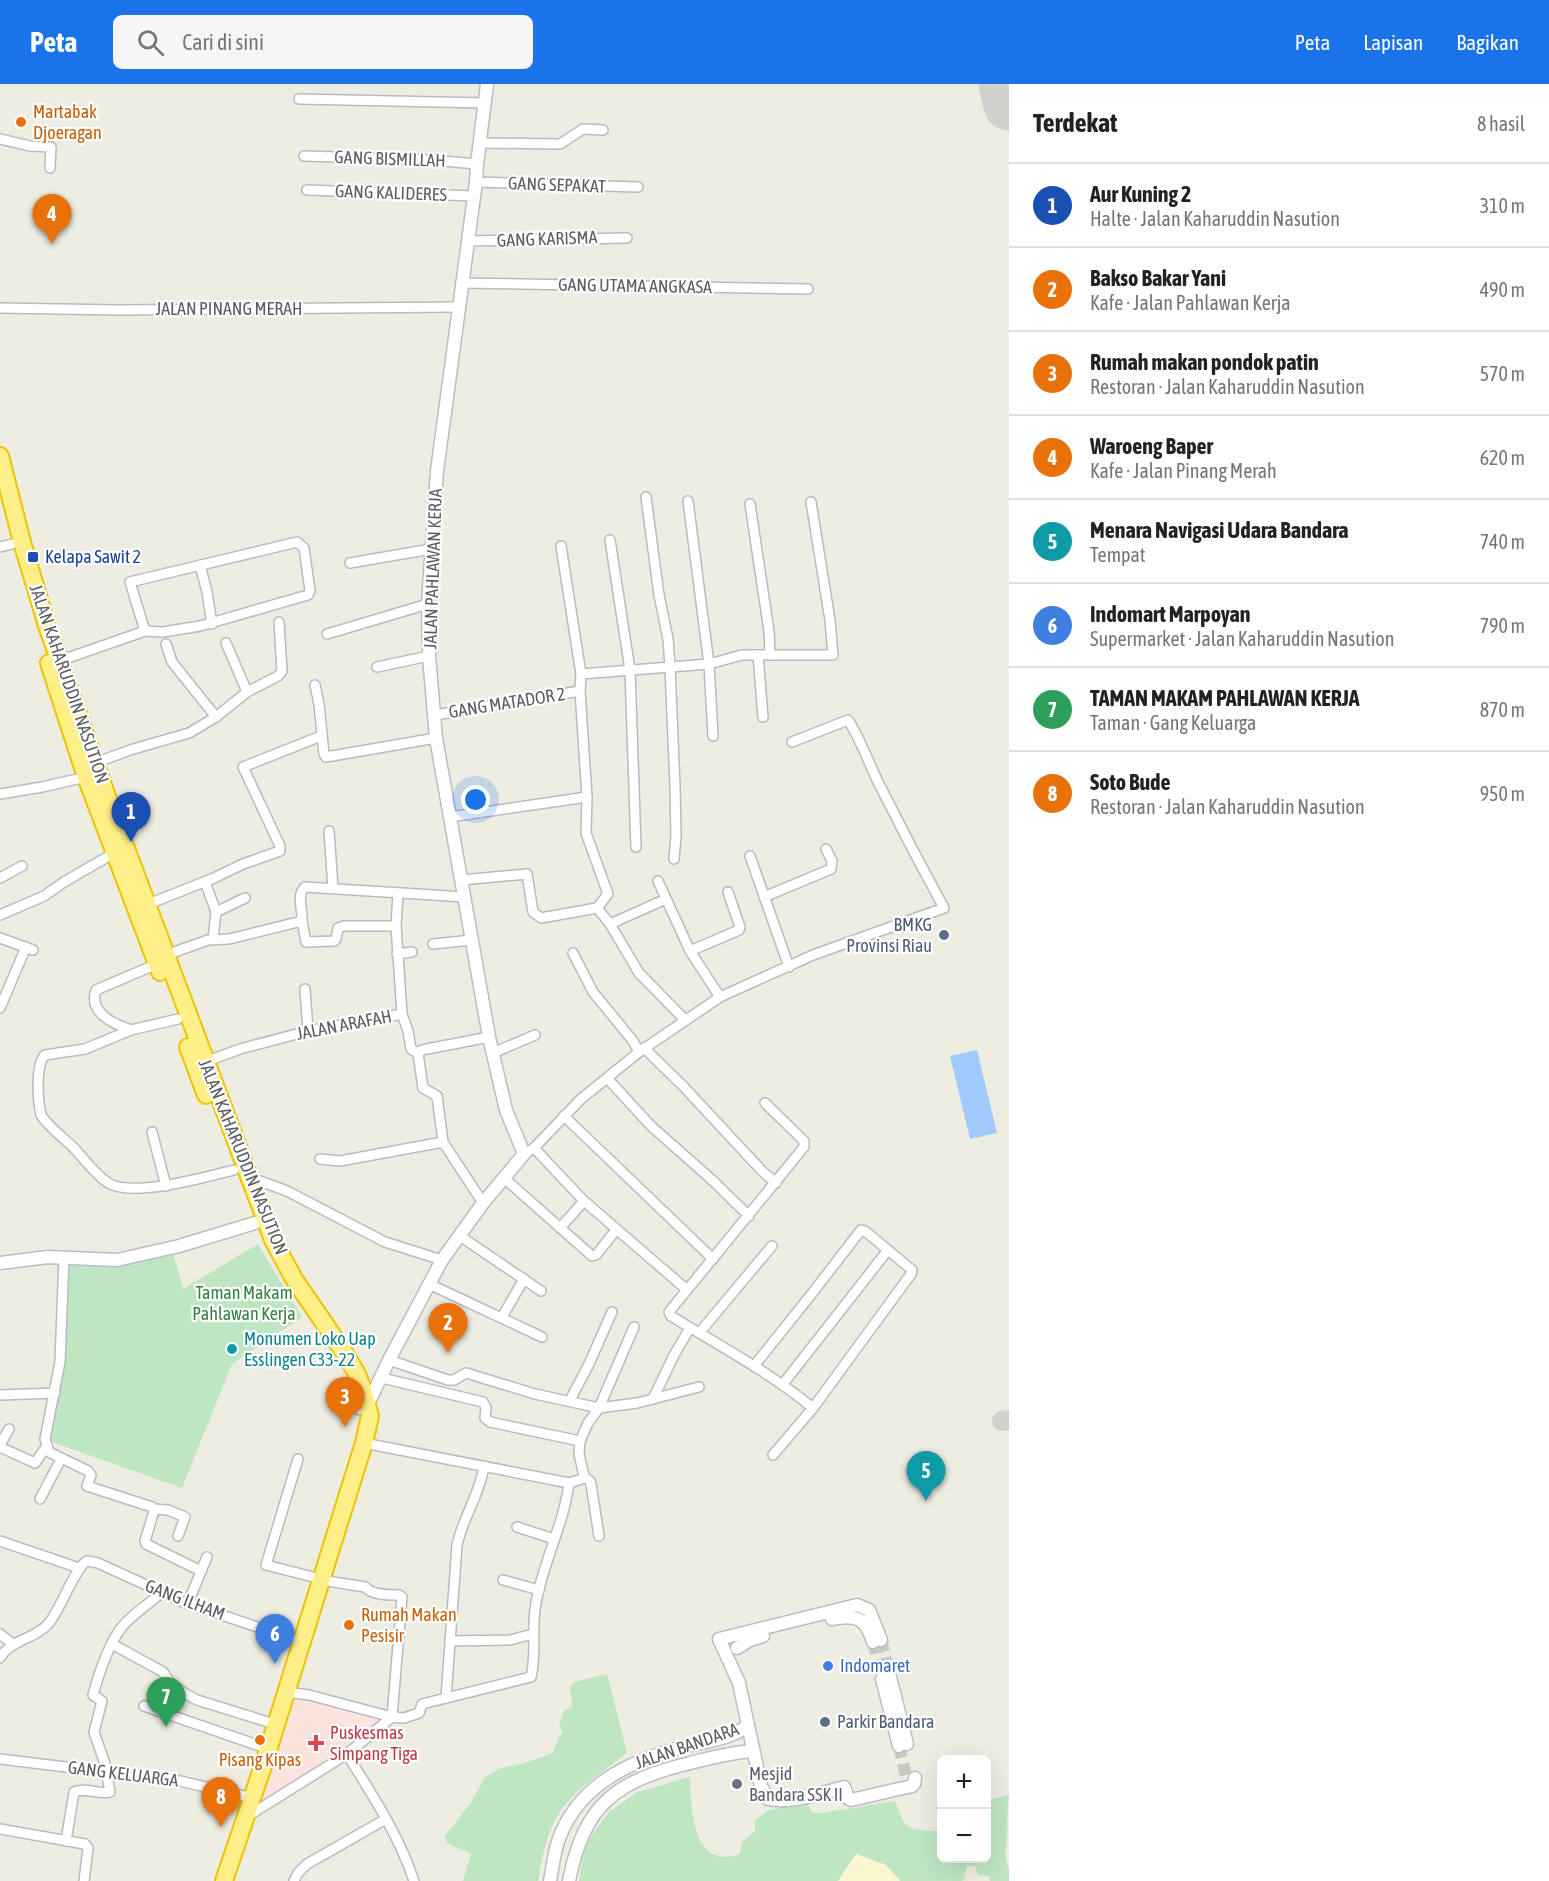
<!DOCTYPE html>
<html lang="id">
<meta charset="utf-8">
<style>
body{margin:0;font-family:"Asap Condensed",sans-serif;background:#f6f6f6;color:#222}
.controls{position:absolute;right:18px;bottom:18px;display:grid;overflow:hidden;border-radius:9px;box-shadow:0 6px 24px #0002}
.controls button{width:54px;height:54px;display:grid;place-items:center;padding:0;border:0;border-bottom:2px solid #e0e0e0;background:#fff;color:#222;font:30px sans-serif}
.you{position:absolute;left:476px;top:716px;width:21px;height:21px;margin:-15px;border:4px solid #fff;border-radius:50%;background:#1a73e8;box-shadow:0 0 0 9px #1a73e833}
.badge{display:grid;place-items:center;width:39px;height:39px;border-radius:50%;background:#1a73e8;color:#fff;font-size:20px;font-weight:700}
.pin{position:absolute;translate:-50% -50px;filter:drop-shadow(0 2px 3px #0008)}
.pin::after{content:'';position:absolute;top:32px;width:21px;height:18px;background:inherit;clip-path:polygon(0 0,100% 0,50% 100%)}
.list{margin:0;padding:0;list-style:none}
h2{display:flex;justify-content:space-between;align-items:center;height:78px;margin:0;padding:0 24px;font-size:26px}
h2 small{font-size:20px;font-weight:400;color:#767676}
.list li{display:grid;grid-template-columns:39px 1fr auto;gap:18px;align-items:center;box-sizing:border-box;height:84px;padding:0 24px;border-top:2px solid #e0e0e0}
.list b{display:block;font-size:22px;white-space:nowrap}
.list p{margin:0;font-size:20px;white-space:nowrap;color:#767676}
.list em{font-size:20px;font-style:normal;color:#767676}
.icon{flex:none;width:33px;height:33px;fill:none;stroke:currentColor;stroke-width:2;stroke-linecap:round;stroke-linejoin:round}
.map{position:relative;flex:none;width:1009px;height:1797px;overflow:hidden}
header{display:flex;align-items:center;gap:36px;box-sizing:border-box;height:84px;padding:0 30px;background:#1a73e8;color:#fff}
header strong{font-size:28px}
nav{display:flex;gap:33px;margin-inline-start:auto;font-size:21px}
.search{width:420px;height:54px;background:#f6f6f6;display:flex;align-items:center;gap:15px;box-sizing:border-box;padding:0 21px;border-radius:9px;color:#767676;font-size:22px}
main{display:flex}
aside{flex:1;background:#fff}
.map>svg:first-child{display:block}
.medical{fill:#fbe4dd}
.green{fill:#bee6c3}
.sand{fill:#fbf6d0}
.water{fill:#a1caff}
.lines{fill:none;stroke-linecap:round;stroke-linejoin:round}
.taxiway{stroke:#d2d2cc;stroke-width:20}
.runway{stroke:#d2d2cc;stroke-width:51}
.secondary-tunnel{stroke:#c9c9c2;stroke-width:12;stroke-dasharray:12 6;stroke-linecap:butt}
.street-casing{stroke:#babbc1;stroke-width:12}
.secondary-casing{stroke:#bbbdc4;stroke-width:15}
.highway-casing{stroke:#f0c300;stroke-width:20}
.street{stroke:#fff;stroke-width:9}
.secondary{stroke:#fff;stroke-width:12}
.highway{stroke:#ffef88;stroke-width:16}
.food-dot{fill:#e8710a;stroke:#fff;stroke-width:2}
.transit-dot{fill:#1a4fb4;stroke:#fff;stroke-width:2}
.service-dot{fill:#5c6f8a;stroke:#fff;stroke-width:2}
.culture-dot{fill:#0f9aa8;stroke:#fff;stroke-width:2}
.shop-dot{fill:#3f7fe0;stroke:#fff;stroke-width:2}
.health-dot{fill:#e0444e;stroke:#fff;stroke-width:2}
.worship-dot{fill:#6b7280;stroke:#fff;stroke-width:2}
.labels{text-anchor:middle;stroke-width:4.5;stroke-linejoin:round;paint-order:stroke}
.food-label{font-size:18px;fill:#c56008;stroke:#fff;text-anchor:start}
.street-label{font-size:18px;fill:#5a5d63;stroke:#fff}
.transit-label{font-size:18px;fill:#164399;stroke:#fff;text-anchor:start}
.service-label{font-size:18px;fill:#4e5e75;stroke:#fff;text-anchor:end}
.park-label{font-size:18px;fill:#328340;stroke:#fff}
.culture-label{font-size:18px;fill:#0d838f;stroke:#fff;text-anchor:start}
.shop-label{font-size:18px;fill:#366cbe;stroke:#fff;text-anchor:start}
.health-label{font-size:18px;fill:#be3a42;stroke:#fff;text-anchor:start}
.worship-label{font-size:18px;fill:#5b616d;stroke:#fff;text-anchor:start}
</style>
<header>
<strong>Peta</strong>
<div class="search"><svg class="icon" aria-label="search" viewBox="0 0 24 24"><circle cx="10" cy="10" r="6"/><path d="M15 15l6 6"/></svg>Cari di sini</div>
<nav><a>Peta</a><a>Lapisan</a><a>Bagikan</a></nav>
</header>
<main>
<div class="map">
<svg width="1009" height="1797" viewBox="0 0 1009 1797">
<rect width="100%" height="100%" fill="#eeede2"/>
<polygon class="medical" points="289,1612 308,1613 384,1634 385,1642 260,1718 257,1715"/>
<g class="green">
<polygon points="258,1160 302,1233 232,1280 182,1404 49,1357 68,1178 173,1168 183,1205"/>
<path d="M607,1590L627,1669C569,1713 550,1720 538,1797H463L471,1770L447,1759L444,1753L470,1720L485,1693L501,1684L521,1680L553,1669L559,1653L563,1648L559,1642L564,1627L572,1622L570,1603L574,1598Z"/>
<path d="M690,1693C691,1724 692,1787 740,1770L742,1758L755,1747V1736L769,1726L807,1718L812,1729H822L895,1717C902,1733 902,1745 922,1746C930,1747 935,1748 941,1745L942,1774H987V1717L1009,1711C1006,1731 1009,1753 1005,1771L1009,1787V1797H990V1792L978,1791L975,1782H967L964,1796L961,1797H900L886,1781L856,1770L838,1797H579L583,1771L589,1755L609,1728L637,1708Z"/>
</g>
<polygon class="sand" points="856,1770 886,1781 900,1797 838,1797"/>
<polygon class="water" points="977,966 997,1049 970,1055 950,972"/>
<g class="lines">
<polyline class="taxiway" points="1002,1337 1009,1336"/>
<polyline class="runway" points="1004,0 1009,21"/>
<g class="secondary-tunnel">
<polyline points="881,1556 890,1593"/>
<polyline points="873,1558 882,1595"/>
<polyline points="899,1662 907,1696"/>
</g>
<g class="street-casing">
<g id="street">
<polyline points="299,15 485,19"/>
<polyline points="0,55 30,62 51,63 50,84"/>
<polyline points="480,59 560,60 583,45 603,46"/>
<polyline points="304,72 432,76 477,80"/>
<polyline points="476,98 638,103"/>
<polyline points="307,106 474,112"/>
<polyline points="467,157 627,154"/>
<polyline points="461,199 808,205"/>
<polyline points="0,224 118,226 459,223"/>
<polyline points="646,413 659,511 668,555 670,582 675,703 676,752 674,775"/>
<polyline points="688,417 709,580 713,652"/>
<polyline points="750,420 769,547 770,571"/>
<polyline points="610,456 630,586 636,763"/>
<polyline points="0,463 12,460"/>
<polyline points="350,479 431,465"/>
<polyline points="200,481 207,508 212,540"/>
<polyline points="327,550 428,520"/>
<polyline points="226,559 247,608"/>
<polyline points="166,560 172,578 216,633"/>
<polyline points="758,571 763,633"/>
<polyline points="59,577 145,547 163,548 200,542 308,511 310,507 304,464 297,458 130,498 145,547"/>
<polyline points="377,583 429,572"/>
<polyline points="581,590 709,580 742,571 833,571 830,536 811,418"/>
<polyline points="315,601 319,620 324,670 326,673 436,654"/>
<polyline points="435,631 580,607"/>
<polyline points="95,679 130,666 189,649 216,633 247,608 278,592 282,587 279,538"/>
<polyline points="0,710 42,703 86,693"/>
<polyline points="450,733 587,713"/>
<polyline points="329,747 333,804"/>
<polyline points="750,772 789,883"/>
<polyline points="0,794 22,782"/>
<polyline points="461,796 527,790 533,828 541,834 597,824 608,810 586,749 587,713 580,607 581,590 561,462"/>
<polyline points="658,797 690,867 720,913"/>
<polyline points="205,798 216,828"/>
<polyline points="398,809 396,842 402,930 408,947 411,965 418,969"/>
<polyline points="764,813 831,785 832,777 826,765"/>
<polyline points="146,821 214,794 243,780 280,767 280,762 243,683 321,652"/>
<polyline points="597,824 610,840 639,889 685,936"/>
<polyline points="0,831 44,812 64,798 114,769"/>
<polyline points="302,837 306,858 334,857 336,855 338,844 344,842 396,842"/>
<polyline points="610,840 666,815"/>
<polyline points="0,854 33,866"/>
<polyline points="213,855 216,828 245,814"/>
<polyline points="433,860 472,856"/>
<polyline points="690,867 739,846 740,843 728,808"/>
<polyline points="573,869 593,908 633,957 639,968"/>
<polyline points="397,870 412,868"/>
<path d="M166,871L208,856L229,855L302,837C303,826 296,811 305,803L465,813"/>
<polyline points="305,905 308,947"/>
<polyline points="0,924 26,863"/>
<path d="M178,935L131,946L85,965L45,971C35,981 38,1017 41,1031C49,1044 63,1053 74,1064C83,1074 98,1094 110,1100C137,1113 205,1093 234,1086"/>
<path d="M131,946C114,940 88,929 96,906L157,880"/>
<polyline points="644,964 683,1002 762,1087 776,1099"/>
<polyline points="493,969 535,951"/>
<polyline points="205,978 240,965 308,947 402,930"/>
<polyline points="607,994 651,1042 711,1095 749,1132"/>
<path d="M765,1019L804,1057V1063L669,1228L671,1232C720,1262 769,1288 813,1324"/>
<polyline points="564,1032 713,1175"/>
<polyline points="152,1048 166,1102"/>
<polyline points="443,1058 437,1012 423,1004 418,969 422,966 489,953"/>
<polyline points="534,1064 584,1117 686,1205"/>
<path d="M524,1070L534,1064L581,1015L639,968L720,913L813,871L944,824C921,782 899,740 878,698C868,677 860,654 848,636L792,658"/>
<polyline points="320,1075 340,1077 443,1058 483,1119"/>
<polyline points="249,1093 287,1107 385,1158 442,1176"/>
<polyline points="504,1094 592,1172 596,1171 616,1146"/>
<polyline points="560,1144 584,1117"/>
<polyline points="460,1152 541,1207"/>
<polyline points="64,1173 60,1278 45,1355 49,1368 88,1387 91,1391 87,1402 152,1423 154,1427 145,1457 146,1460 201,1487"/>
<polyline points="429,1200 542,1253"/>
<polyline points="502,1233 524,1195"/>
<polyline points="700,1248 772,1162"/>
<polyline points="389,1276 448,1296 454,1296 466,1289 535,1310 599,1324 637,1319 699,1303"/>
<polyline points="754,1282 810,1212 861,1146 865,1147 912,1186 911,1190 813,1324 773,1371"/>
<polyline points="382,1294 483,1318 486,1323 485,1334 490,1338 580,1357"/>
<polyline points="783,1300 888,1166"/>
<polyline points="0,1311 55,1309"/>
<polyline points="653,1315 674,1271 690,1244"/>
<polyline points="570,1316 589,1280 612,1228"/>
<polyline points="364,1359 569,1399 582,1395 584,1392 579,1370 580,1357 588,1339 599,1324 634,1243"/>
<polyline points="0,1361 9,1345"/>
<polyline points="0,1363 35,1379 46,1363"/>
<polyline points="298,1375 266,1481 313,1493"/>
<polyline points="584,1393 590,1397 591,1400 599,1452"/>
<polyline points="40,1415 61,1375"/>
<polyline points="153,1425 168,1426 185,1433 178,1452"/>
<polyline points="517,1443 554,1455"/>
<polyline points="0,1457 79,1484"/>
<polyline points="503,1496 539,1506"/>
<polyline points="188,1519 207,1473"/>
<polyline points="0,1550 13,1560"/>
<polyline points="450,1557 510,1556 533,1550"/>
<polyline points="112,1560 163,1588 169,1597 184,1609 197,1616 268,1638"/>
<path d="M0,1574C11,1555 36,1555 49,1539C61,1525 75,1483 87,1477L98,1479L183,1518L296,1556"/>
<path d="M285,1608L309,1611L392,1633L404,1634L419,1629L422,1620L531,1593C537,1570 531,1544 536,1519C543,1478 564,1440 569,1399"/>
<path d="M446,1614L457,1461C463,1433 480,1410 484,1382"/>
<polyline points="144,1622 260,1662"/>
<path d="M347,1670C372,1711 399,1751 414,1797"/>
<polyline points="0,1675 180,1697 244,1712"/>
<path d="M248,1732L347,1670L392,1633L402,1513L399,1511C388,1511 372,1511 365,1503L321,1496"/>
<polyline points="0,1745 85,1760 88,1764 84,1797"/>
<path d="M66,1757L74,1708C85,1703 99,1711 110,1708L105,1680L94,1648L102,1617L93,1611C99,1589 108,1562 121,1544C132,1530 148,1521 161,1509"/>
<polyline points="294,1797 298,1789 307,1780 386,1735"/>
</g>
</g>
<g class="secondary-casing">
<g id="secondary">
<polyline points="0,1179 48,1173 117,1176 179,1162 255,1139"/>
<polyline points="359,1324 368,1320 389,1276 442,1176 483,1119 524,1070 506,1026 489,953 436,654 429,572 428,520 437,387 476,98 477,80 487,0"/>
<path d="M832,1535C856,1530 866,1534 873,1558"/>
<path d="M881,1556L869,1526L857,1521L719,1555L739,1599L761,1702L768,1715C792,1720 821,1709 844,1703L848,1714L851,1716L912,1702L914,1700L915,1694"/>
<polyline points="737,1564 750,1556 763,1552"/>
<polyline points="890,1593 907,1660"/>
<polyline points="882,1595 899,1662"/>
<path d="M550,1797C553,1782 554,1766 560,1752C581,1698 635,1675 687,1662C707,1657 732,1655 748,1641"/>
<path d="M569,1797C584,1720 616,1697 690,1679C711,1674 732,1668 753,1667"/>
</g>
</g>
<g class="highway-casing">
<g id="highway">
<polyline points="0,372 22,458 47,542 115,735 273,1156 294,1195 344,1268 357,1290 363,1306 370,1332 364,1359 265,1676 224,1797"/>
<polyline points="49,579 86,693 160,888"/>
<polyline points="188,963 206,1011"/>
</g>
</g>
<use href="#street" class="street"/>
<use href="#secondary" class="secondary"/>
<use href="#highway" class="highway"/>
</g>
<g class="food-dot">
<circle cx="21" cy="38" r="6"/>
<circle cx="349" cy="1541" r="6"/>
<circle cx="260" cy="1656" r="6"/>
</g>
<rect class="transit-dot" x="27" y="467" width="12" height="12" rx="3"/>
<g class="service-dot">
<circle cx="944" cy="851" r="6"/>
<circle cx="825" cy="1638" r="6"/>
</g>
<circle class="culture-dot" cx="232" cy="1265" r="6"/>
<circle class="shop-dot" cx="828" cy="1582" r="6"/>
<path class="health-dot" d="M313 1650h6v6h6v6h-6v6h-6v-6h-6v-6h6z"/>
<circle class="worship-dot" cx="737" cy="1700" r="6"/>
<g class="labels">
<g class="food-label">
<text x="33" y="34">Martabak<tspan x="33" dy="21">Djoeragan</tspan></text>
<text x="361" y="1537">Rumah Makan<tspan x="361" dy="21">Pesisir</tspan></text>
<text x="260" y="1682" text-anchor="middle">Pisang Kipas</text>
</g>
<g class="street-label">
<text transform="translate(390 75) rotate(2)" y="6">GANG BISMILLAH</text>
<text transform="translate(557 101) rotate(2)" y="6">GANG SEPAKAT</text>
<text transform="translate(391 109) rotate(2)" y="6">GANG KALIDERES</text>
<text transform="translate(547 155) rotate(-2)" y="6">GANG KARISMA</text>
<text transform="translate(635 202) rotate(1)" y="6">GANG UTAMA ANGKASA</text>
<text x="229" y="231">JALAN PINANG MERAH</text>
<text transform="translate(433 485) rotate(-88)" y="6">JALAN PAHLAWAN KERJA</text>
<text transform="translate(69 600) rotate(71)" y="6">JALAN KAHARUDDIN NASUTION</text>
<text transform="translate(507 619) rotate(-9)" y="6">GANG MATADOR 2</text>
<text transform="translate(344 941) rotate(-11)" y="6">JALAN ARAFAH</text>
<text transform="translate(243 1073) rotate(68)" y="6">JALAN KAHARUDDIN NASUTION</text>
<text transform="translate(185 1516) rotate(21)" y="6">GANG ILHAM</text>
<text transform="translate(687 1662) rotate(-19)" y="6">JALAN BANDARA</text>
<text transform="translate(123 1690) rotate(7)" y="6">GANG KELUARGA</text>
</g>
<g class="transit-label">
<text x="45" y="479">Kelapa Sawit 2</text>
</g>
<g class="service-label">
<text x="932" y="847">BMKG<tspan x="932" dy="21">Provinsi Riau</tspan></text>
<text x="837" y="1644" text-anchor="start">Parkir Bandara</text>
</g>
<g class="park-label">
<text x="244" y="1215">Taman Makam<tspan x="244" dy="21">Pahlawan Kerja</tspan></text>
</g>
<g class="culture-label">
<text x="244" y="1261">Monumen Loko Uap<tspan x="244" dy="21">Esslingen C33-22</tspan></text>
</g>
<g class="shop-label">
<text x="840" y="1588">Indomaret</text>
</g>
<g class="health-label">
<text x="330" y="1655">Puskesmas<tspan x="330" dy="21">Simpang Tiga</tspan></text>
</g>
<g class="worship-label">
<text x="749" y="1696">Mesjid<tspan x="749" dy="21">Bandara SSK II</tspan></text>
</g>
</g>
</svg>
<div class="controls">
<button>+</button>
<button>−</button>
</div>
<div class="you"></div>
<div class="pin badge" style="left:131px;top:758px;background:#1a4fb4">1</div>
<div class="pin badge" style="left:448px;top:1269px;background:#e8710a">2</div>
<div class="pin badge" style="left:345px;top:1343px;background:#e8710a">3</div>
<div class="pin badge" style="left:52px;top:160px;background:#e8710a">4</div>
<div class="pin badge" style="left:926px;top:1417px;background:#0f9aa8">5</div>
<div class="pin badge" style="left:275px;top:1580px;background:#3f7fe0">6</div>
<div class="pin badge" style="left:166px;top:1643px;background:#2e9e5b">7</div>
<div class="pin badge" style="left:221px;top:1743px;background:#e8710a">8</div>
</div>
<aside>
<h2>Terdekat<small>8 hasil</small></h2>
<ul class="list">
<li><span class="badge" style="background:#1a4fb4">1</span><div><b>Aur Kuning 2</b><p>Halte · Jalan Kaharuddin Nasution</p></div><em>310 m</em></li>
<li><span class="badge" style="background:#e8710a">2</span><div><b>Bakso Bakar Yani</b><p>Kafe · Jalan Pahlawan Kerja</p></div><em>490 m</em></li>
<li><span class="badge" style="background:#e8710a">3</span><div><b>Rumah makan pondok patin</b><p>Restoran · Jalan Kaharuddin Nasution</p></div><em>570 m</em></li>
<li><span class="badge" style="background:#e8710a">4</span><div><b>Waroeng Baper</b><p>Kafe · Jalan Pinang Merah</p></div><em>620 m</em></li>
<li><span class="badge" style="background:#0f9aa8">5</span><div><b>Menara Navigasi Udara Bandara</b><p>Tempat</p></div><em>740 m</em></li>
<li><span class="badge" style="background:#3f7fe0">6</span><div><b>Indomart Marpoyan</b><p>Supermarket · Jalan Kaharuddin Nasution</p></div><em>790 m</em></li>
<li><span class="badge" style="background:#2e9e5b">7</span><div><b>TAMAN MAKAM PAHLAWAN KERJA</b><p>Taman · Gang Keluarga</p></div><em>870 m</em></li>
<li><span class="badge" style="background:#e8710a">8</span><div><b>Soto Bude</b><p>Restoran · Jalan Kaharuddin Nasution</p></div><em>950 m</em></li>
</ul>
</aside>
</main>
